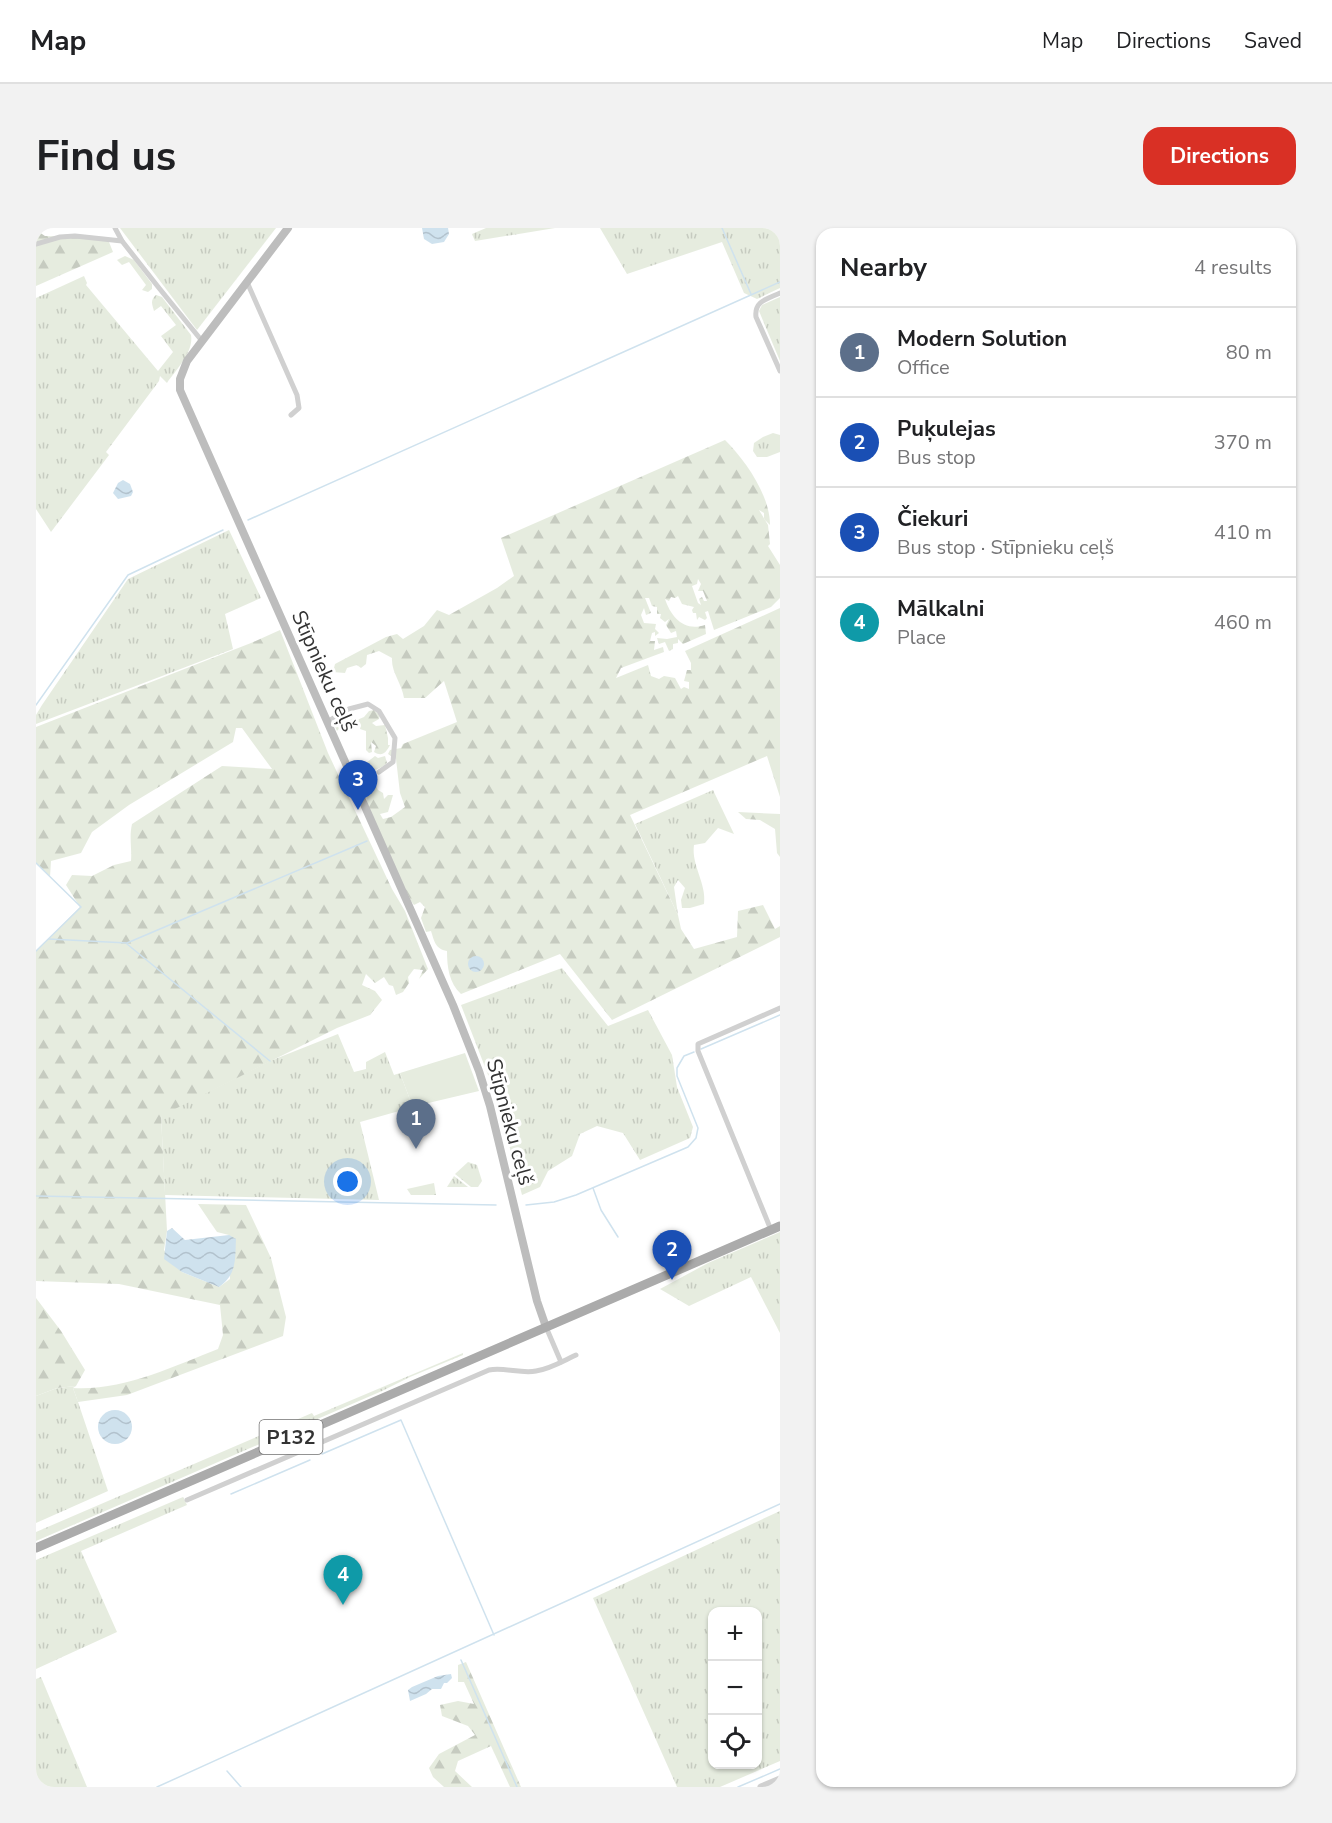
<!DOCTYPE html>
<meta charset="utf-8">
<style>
body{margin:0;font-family:"Nunito Sans",sans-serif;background:#f2f2f2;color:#202124}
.controls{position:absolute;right:18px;bottom:18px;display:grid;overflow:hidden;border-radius:12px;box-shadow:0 2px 4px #0004}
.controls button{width:54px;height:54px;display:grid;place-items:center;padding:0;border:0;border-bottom:2px solid #e0e0e0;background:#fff;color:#202124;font:30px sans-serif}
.you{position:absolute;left:312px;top:954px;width:21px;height:21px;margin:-15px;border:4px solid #fff;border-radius:50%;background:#1a73e8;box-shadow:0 0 0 9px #1a73e833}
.badge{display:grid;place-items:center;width:39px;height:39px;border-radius:50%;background:#d93025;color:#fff;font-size:20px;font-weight:700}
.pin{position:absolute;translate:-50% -50px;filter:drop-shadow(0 2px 3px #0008)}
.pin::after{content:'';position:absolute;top:32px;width:21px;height:18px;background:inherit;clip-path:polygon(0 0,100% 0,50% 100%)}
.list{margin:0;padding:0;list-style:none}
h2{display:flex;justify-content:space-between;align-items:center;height:78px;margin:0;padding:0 24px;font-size:26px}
h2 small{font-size:20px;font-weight:400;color:#757577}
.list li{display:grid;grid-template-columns:39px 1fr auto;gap:18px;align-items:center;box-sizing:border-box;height:90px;padding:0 24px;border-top:2px solid #e0e0e0}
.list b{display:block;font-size:22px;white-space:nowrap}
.list p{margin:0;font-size:20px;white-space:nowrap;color:#757577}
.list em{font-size:20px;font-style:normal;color:#757577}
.icon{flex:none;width:33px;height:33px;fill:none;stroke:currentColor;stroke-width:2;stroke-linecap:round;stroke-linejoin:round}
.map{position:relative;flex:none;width:744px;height:1559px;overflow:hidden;border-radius:18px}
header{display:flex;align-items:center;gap:36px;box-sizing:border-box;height:84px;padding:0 30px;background:#fff;border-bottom:2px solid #e0e0e0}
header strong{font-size:28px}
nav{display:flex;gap:33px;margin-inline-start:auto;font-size:21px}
.intro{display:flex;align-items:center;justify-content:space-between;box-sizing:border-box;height:144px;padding:0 36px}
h1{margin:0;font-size:42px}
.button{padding:15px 27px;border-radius:18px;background:#d93025;color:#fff;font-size:21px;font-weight:700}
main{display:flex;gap:36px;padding:0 36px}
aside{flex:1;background:#fff;border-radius:18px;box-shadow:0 2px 4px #0004}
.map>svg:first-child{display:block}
.grass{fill:url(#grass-tufts);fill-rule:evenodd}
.forest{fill:url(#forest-firs);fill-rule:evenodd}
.pitch{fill:#e6ecdf}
.water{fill:url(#water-waves)}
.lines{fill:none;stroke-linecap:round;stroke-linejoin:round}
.stream{stroke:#cfe2ee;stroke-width:1.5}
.minor{stroke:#d0d0d0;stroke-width:5}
.tertiary{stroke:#d0d0d0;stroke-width:7}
.secondary{stroke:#bdbdbd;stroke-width:8}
.primary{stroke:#ababab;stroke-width:9}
.labels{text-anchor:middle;stroke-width:6;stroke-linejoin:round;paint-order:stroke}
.shield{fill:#fff;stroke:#707070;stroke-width:1.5}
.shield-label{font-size:20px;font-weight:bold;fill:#333}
.street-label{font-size:21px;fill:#333;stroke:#fff}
</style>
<header>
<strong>Map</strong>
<nav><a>Map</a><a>Directions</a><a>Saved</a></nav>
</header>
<div class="intro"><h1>Find us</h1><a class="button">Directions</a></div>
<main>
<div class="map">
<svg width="744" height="1559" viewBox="0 0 744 1559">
<defs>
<pattern id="grass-tufts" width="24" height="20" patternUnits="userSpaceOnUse" patternTransform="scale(1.5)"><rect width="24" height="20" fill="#e6ecdf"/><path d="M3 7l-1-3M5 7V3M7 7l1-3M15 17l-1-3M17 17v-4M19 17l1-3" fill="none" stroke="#c6cbc0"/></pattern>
<pattern id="forest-firs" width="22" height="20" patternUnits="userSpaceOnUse" patternTransform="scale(1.5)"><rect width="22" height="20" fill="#e6ecdf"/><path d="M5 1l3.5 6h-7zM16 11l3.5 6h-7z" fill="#c6cbc0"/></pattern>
<pattern id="water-waves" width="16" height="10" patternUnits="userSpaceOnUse" patternTransform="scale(1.5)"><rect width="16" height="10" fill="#cfe2ee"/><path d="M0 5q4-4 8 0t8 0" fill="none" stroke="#b2c2cd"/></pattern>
</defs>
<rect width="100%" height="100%" fill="#fff"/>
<g class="grass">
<polygon points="84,0 240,0 161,102"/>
<polygon points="450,0 519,0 439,13 436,6"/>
<polygon points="564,0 744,0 744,60 721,71 708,65 686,14 591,46"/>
<polygon points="89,28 98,32 116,56 116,61 112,64 106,62 110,57 93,34 86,37 81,32"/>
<path d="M48,48L51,55L50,57L122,143L137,124L125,108L140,97L125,78L118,83C116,76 114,72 120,67L126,69L155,107C158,124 140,142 131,155L124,148L123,153L70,224L73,227L15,304L0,281V70Z"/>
<polygon points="744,69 744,133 723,83 726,77"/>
<polygon points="737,205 744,207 744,224 731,229 721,229 717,223 718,215 727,209"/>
<polygon points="193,302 225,370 189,386 197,421 0,496 0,487 6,477 92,351"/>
<path d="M677,562L698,606L682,600L669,615L658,617C655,637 671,656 668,676L654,680H646L645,672L649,660L642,652L638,659L642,687L599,596Z"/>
<polygon points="526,740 572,798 612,782 636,827 641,859 657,899 654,910 604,932 587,905 561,898 544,906 536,928 512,943 504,959 486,967 461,870 425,777"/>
<polygon points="302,806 318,844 330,841 330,834 349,824 358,847 364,845 376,877 388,876 324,894 343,972 129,967 125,887 234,833"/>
<polygon points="432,934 441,937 446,953 442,959 435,959 419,946"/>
<polygon points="418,948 432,959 411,959"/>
<polygon points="398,955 400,967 375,967 371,961"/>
<polygon points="744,1004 744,1105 715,1049 653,1078 624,1061 672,1035"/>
<polygon points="427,1125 427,1127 374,1149 346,1163 0,1313 0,1304 276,1185 278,1188"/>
<polygon points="40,1158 37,1160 42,1174 72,1263 0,1295 0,1168 21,1160"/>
<polygon points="147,1269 151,1277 45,1323 81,1404 0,1441 0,1332"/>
<path d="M744,1283V1533L684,1559H641L557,1370ZM676,1384H722V1536H676Z"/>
<polygon points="5,1449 51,1559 0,1559 0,1451"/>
</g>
<g class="forest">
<polygon points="0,2 9,8 71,9 77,24 0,58"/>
<path d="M689,212C709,232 734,267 734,297L728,291V285L723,282L732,297L734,316L732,318L744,337V370L735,379L678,402L672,383L669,384L671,390L669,392L663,389L661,392L660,385H657L656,382L658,379L646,376L642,368L639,370L635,369L633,373L629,371C635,389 648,404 669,397L670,406L647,416L642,411V415L637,416V421L633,423L629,414L623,416L621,410L631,411L641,409L640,403L635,405L630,397L633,391L629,394L624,390L625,386H621V379L616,378L613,370H609L615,385L610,387L608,380L605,387L608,395L620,396L619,401L623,405L619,408V404L616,405L614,413H619L618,422L627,419L628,424L585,440L580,450L612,437L615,448L623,451L628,448L639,450L645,461L648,459L653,461V454L648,453L651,442H655V435L649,423L744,380V569L731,528L594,587L642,687L645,701L658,721L701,709L702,683L727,677L739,701L744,698V709L576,792L524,726L425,766C413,755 411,739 411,723C399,721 398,712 395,703L390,704L385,690L389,679L384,674L378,677L375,673L331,580C332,571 329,560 320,556L316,542L323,535L326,538L339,528L342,530L349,528L351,535C344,543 332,541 326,550L327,555L334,558L339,556L342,562L347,565L348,571L352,567H357L352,584L344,586L347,591L355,589L369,579L364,565L360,531L352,526L354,522L365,520L367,516L421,494L408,453L389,470H368C366,456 355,444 356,430L343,423L331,427L330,436L325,440L321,437L311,440L309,445L297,444L299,436L350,409L361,406L367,411L388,398L401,382L413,387L461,360L478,348L465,310ZM662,351L665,356L662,363H667L671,373H668L666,369L663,371L665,377L662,375L656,358L661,356Z"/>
<path d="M244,402L292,525L356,661L369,683L392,741L383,751L387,742L378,741L372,749L373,755L367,764L360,767L357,758L353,757L348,749L339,755L330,746L326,757L339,763L346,772L334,787L301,800L125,888L131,1003L128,1022L146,1044L183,1059L194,1051L193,1007L181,1004L162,976L210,977L235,1030L250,1089L247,1108L91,1167L42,1174L37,1160C87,1163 136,1139 182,1121L187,1107L184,1077L83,1056L0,1053V723L44,679L30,657L36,647L56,648L78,637L95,633C96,620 93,609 96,596L186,538L236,541L206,500H200L197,514L93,577L56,604L45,625L15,633L14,649L0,635V499L215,415Z"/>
<path d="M338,482L344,487L343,491L336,495L340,498L349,497L352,510V517H354C350,525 346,529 338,524L340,518L335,514L336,524L333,525L330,522V503L324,501L325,497L321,494V492L328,489L333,483Z"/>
<polygon points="314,484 318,487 315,497 306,497 301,503 297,494 306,487"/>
<polygon points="702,584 744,586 744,629 741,625 739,601 724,592 710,591"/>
<polygon points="0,1070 25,1103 49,1142 40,1158 21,1160 0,1168"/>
<polygon points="430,1434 485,1559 474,1559 455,1518 422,1533 419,1543 436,1559 408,1559 397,1549 393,1540 403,1526 439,1507 432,1498 406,1488 404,1477 422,1473 438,1476 428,1454 422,1454 422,1437"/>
</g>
<polygon class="pitch" points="429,825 443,863 388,876 376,877 364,845"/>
<g class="water">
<polygon points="386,0 412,0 413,6 408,14 396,16 388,11"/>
<polygon points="87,252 94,256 97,264 95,268 82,271 77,265 82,255"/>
<circle cx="440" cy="736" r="8"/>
<path d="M136,1000L149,1012L193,1007L200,1011C199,1032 201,1046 183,1059L146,1044L128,1031L131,1003Z"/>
<circle cx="79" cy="1199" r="17"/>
<polygon points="415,1446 416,1450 411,1455 408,1455 405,1461 396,1461 390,1466 374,1473 372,1462 376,1459 402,1448"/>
</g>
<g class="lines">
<g class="stream">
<polyline points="686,0 715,66"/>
<polyline points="212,292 744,54"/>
<polyline points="0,477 92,347 187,302"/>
<polyline points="0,635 45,679 0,723"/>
<polyline points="13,711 91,715 331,613"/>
<polyline points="91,716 234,833"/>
<polyline points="665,821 744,787"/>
<polyline points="557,960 565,982 582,1009"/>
<polyline points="0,968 460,977"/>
<polyline points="490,977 518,974 540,967 652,919 660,910 662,900 641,848 641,840 648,828 658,824"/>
<polyline points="286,1226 365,1192 458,1407"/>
<polyline points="195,1266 274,1232"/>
<polyline points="425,1432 481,1559"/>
<polyline points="191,1543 205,1559"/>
<polyline points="121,1559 744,1276"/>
<polyline points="702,1559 744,1541"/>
</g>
<g class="minor">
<polyline points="79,0 86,13 123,60 166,113"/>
<polyline points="0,16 24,9 39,8 86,13"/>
<polyline points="211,54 261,167 263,180 255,187"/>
<path d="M744,65C731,71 718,73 720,89L744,143"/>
<polyline points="291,494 313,481 332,476 343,483 359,510 357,534 343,544"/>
<polyline points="735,1002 662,823 662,816 744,780"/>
<polyline points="510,1099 525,1134"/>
<path d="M151,1272L453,1142C469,1139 485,1146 500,1143C514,1141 527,1133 540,1127"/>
</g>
<polyline class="tertiary" points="725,1559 744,1551"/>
<polyline class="secondary" points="252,0 151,133 144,151 144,162 417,777 443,843 454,878 501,1073 510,1099"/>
<polyline class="primary" points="0,1320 744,998"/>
</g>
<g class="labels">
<rect class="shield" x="223.5" y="1192" width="63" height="34" rx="4.5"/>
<g class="shield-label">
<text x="255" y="1216">P132</text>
</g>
<g class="street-label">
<text transform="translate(288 443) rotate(66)" y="7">Stīpnieku ceļš</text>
<text transform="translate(474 894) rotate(75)" y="7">Stīpnieku ceļš</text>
</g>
</g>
</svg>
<div class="controls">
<button>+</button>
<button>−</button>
<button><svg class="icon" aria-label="locate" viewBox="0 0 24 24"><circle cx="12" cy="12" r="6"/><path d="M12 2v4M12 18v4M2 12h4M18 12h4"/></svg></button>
</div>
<div class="you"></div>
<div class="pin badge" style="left:380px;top:921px;background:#5c6f8a">1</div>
<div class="pin badge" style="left:636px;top:1052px;background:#1a4fb4">2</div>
<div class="pin badge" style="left:322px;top:582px;background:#1a4fb4">3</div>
<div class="pin badge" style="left:307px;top:1377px;background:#0f9aa8">4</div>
</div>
<aside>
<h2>Nearby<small>4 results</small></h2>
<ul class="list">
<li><span class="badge" style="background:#5c6f8a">1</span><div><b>Modern Solution</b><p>Office</p></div><em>80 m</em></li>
<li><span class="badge" style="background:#1a4fb4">2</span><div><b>Puķulejas</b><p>Bus stop</p></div><em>370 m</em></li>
<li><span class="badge" style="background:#1a4fb4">3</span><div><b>Čiekuri</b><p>Bus stop · Stīpnieku ceļš</p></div><em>410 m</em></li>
<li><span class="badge" style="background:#0f9aa8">4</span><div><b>Mālkalni</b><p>Place</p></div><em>460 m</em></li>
</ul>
</aside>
</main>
